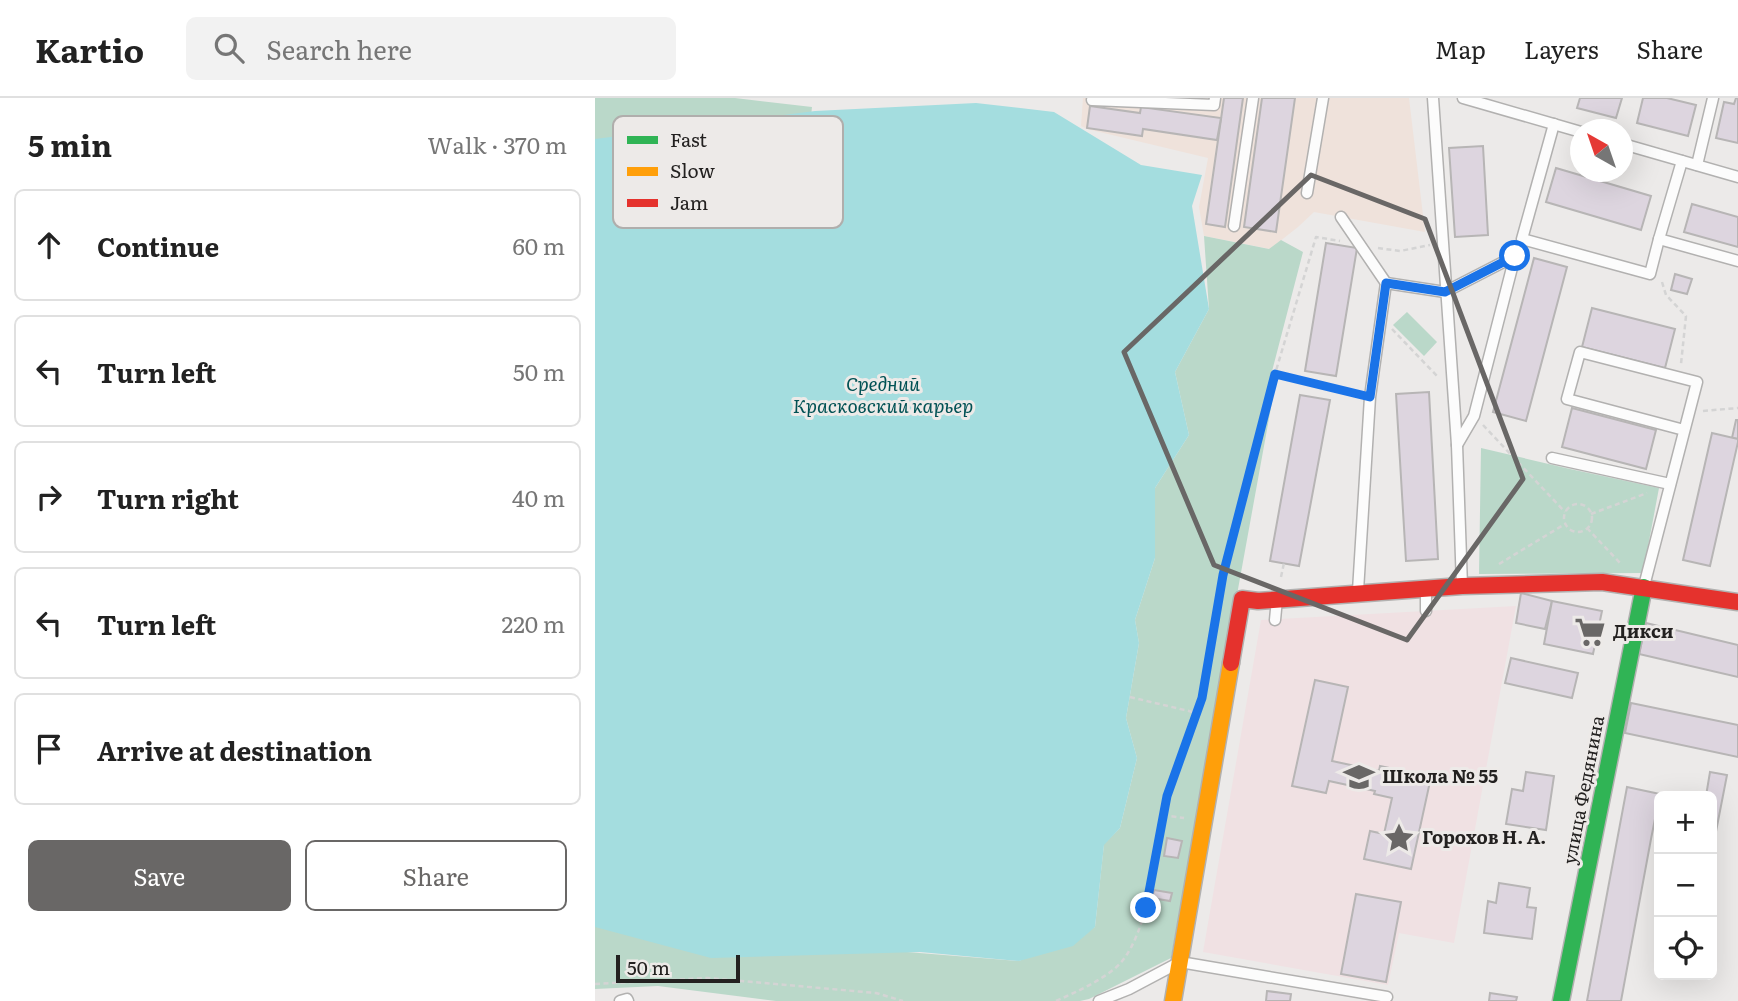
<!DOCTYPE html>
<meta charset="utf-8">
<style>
body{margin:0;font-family:Literata,serif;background:#f2f2f2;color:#222}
.controls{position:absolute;right:21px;bottom:21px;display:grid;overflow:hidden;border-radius:10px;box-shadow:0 7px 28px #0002}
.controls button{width:63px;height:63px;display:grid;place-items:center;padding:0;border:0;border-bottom:2px solid #e0e0e0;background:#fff;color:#222;font:35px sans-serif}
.compass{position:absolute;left:975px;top:21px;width:63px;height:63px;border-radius:50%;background:#fff;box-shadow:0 7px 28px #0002;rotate:320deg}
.scale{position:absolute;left:21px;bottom:18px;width:124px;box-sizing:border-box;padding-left:7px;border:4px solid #232120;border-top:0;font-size:19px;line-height:24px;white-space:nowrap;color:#232120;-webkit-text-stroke:5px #edeae8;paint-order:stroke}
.stop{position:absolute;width:21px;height:21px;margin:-16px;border:5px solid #1a73e8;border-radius:50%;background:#fff}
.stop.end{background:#1a73e8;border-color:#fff;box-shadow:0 2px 7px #0008}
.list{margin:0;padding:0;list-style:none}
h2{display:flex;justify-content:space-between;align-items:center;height:91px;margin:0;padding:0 28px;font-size:30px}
h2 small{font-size:23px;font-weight:400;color:#767676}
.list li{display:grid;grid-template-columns:46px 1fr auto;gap:21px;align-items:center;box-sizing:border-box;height:112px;margin:0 14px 14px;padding:0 14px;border:2px solid #e0e0e0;border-radius:10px}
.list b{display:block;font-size:26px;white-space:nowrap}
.list em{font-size:23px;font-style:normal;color:#767676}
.actions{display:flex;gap:14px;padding:21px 28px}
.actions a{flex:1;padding:16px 0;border:2px solid #696766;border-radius:10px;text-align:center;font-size:24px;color:#696766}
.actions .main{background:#696766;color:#fff}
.icon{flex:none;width:38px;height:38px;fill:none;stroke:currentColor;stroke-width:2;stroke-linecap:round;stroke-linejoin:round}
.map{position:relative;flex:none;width:1143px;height:903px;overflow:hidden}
header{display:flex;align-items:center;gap:42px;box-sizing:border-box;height:98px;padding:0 35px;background:#fff;border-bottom:2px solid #e0e0e0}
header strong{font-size:33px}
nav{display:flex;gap:38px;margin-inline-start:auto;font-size:24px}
.search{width:490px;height:63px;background:#f2f2f2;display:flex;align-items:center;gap:18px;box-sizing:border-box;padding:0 24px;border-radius:10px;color:#767676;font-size:26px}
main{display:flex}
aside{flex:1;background:#fff}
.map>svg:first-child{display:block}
.industrial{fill:#efe2db}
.education{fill:#f0e1e3}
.green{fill:#bad8c9}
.water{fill:#a4dddf}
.building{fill:#ddd5df;stroke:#b7b5b5;stroke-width:2}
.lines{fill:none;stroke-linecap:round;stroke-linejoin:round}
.lane-casing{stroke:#b2b1b0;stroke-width:13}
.fast-casing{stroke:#b2b1b0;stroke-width:19}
.slow-casing{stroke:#b2b1b0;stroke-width:19}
.jam-casing{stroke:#b2b1b0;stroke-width:19}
.path{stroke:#d4d4d4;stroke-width:2.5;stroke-dasharray:5 3.5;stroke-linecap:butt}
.lane{stroke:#fcfcfc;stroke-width:10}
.fast{stroke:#30b455;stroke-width:16}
.slow{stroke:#ff9f0a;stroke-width:16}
.jam{stroke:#e5322d;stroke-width:16}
.route{stroke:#1a73e8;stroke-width:9}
.marked{fill:none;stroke:#696766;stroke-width:5;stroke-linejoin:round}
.labels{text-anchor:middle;stroke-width:6;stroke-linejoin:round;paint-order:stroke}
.poi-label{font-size:18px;font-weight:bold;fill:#232120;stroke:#edeae8;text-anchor:start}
.street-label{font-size:18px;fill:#232120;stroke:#edeae8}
.water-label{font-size:19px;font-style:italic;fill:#015154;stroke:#edeae8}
.key{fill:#edeae8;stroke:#b0aeac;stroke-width:2}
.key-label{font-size:19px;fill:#232120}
</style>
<header>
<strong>Kartio</strong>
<div class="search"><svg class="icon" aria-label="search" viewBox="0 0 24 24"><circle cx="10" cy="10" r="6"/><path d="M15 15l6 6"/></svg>Search here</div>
<nav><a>Map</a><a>Layers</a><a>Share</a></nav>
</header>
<main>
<aside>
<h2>5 min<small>Walk · 370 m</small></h2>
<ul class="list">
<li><svg class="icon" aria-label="ahead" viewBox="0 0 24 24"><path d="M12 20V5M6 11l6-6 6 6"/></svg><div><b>Continue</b></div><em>60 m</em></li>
<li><svg class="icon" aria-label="left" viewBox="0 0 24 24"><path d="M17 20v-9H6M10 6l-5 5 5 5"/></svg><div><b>Turn left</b></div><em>50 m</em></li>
<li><svg class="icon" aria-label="right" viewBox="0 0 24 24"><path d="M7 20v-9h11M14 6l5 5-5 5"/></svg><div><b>Turn right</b></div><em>40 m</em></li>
<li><svg class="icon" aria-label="left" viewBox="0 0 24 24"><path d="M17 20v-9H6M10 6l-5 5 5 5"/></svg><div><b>Turn left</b></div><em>220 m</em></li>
<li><svg class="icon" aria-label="arrive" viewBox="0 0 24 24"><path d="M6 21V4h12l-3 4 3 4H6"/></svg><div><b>Arrive at destination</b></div></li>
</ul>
<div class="actions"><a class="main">Save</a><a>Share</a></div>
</aside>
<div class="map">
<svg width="1143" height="903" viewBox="0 0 1143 903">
<rect width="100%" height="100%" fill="#eceae9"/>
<polygon class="industrial" points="488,0 814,0 830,134 719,114 703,129 675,151 609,138 604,109 613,60 492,31 486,28"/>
<polygon class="education" points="921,508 859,845 804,835 793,887 608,854 666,522"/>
<g class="green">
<polygon points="0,0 140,0 217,9 216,18 0,46"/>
<polygon points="609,138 674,151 686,142 708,154 675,281 681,282 576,860 494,901 485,903 181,903 63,888 0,891 0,829 2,829 424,863 500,829 509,746 525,730 542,660 531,620 544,545 540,522 560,460 560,390 594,337 580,274 614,211"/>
<polygon points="812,214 842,244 829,258 798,227"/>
<polygon points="886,350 975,371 1064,390 1048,475 884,476"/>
</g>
<polygon class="water" points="381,5 459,14 546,67 607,77 597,108 614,211 580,274 594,337 560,390 560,460 540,522 544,545 531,620 542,660 525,730 509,747 500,829 478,848 424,863 325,854 116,860 0,829 0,41 220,13"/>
<g class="building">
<polygon points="629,0 648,0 630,129 611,126"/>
<polygon points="667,0 700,0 681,134 649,129"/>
<polygon points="985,0 1027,0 1021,20 982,10"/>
<polygon points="1048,0 1072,0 1101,7 1093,38 1042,25"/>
<polygon points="1141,0 1143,0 1143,45 1121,40 1129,4 1139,6"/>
<polygon points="495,8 545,15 546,9 626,20 622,42 548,31 547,38 492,30"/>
<polygon points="888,48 893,137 860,139 854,50"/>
<polygon points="961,70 1056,98 1046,132 951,104"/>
<polygon points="1097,106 1143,119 1143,149 1089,134"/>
<polygon points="731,145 762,150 741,278 710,273"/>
<polygon points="939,160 972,169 931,323 898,314"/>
<polygon points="1080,176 1097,181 1092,196 1076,192"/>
<polygon points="997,210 1080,231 1070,270 987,249"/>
<polygon points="834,294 843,461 811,463 801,296"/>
<polygon points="705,297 735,302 704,468 675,463"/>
<polygon points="977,310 1061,332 1051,371 967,349"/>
<polygon points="1141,322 1143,322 1143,341 1137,340"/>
<polygon points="1117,335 1143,341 1143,344 1115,468 1088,462"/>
<polygon points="926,495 957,503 950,531 921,525"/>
<polygon points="957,503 1007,513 998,556 949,546"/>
<polygon points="1051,525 1143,547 1143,579 1044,556"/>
<polygon points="916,560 983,575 977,600 910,585"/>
<polygon points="720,582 753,589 737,663 784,673 785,668 836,679 816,771 769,761 775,733 789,736 797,700 779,696 780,693 734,683 731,695 697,688"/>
<polygon points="1036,605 1143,627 1143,659 1030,635"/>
<polygon points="931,674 959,678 951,732 911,726 917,691 928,693"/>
<polygon points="1115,674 1132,677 1117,754 1117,698 1111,698"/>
<polygon points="1032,689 1065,696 1056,741 1026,903 992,903"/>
<polygon points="572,740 587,743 583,760 569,758"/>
<polygon points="904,785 935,790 932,809 941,810 937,841 889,835 893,803 901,805"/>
<polygon points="559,792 577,795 575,803 557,800"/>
<polygon points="761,796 806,804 791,884 746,876"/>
<polygon points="672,893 696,896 695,903 671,903"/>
<polygon points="895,895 922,899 921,903 894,903"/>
</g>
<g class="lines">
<g class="lane-casing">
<g id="lane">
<polyline points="838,0 862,347 867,488"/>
<polyline points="868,0 986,34"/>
<polyline points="497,2 619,7 620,0"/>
<polyline points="959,26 927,141 1055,176 1064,141"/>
<polyline points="1028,46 1143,79"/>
<polyline points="1087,63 1064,141 1143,163"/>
<polyline points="1102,67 1118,0"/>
<polyline points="712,95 728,0"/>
<polyline points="746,119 791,185"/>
<polyline points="639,128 658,0"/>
<polyline points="957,360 1075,386"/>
<polyline points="1049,488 1102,284 985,254 972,301 1089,332"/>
<polyline points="763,493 775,299 791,185 850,194 920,158 879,318 862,347"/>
<polyline points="831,513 831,492"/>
<polyline points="680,522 682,501"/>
<polyline points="25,903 32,901 33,903"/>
<polyline points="504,903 534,891 585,864 792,899"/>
</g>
</g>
<g class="fast-casing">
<polyline id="fast" points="966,903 1049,489"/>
</g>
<g class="slow-casing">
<polyline id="slow" points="578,903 636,565"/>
</g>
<g class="jam-casing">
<polyline id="jam" points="636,565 647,501 663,503 867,488 1007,484 1143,504"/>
</g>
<g class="path">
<polyline points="783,150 805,153 835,147"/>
<polyline points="1067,184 1071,197 1091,218 1086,266"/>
<polyline points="797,231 843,279"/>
<polyline points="680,276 762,296"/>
<polyline points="1108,313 1143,310"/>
<polyline points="888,327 970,414"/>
<circle cx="983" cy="420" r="14"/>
<polyline points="996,416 1052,395"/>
<polyline points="992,430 1026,466"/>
<polyline points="904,466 970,426"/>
<polyline points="686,479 689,465"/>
<polyline points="625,494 680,276 721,139 745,143"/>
<polyline points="535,599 602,615"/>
<polyline points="568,717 589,720"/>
<polyline points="0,886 112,880 281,895 308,903"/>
<path d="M461,903C481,894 501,885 518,872C556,843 561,745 571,700C579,667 596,636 606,604"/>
</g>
<use href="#lane" class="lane"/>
<use href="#fast" class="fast"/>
<use href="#slow" class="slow"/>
<use href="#jam" class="jam"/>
</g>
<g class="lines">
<polyline class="route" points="551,810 572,698 607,600 628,477 680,276 775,299 791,185 850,194 920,158"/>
</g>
<path class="marked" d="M716,77L830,121L928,381L812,542L619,467L529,254Z"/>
<defs>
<g id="supermarket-bare" transform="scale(2.415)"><path d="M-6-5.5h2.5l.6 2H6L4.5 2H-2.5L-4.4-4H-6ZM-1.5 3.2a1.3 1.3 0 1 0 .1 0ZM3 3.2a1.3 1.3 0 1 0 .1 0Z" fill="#696766" stroke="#edeae8" stroke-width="2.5" paint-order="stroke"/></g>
<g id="school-bare" transform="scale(2.415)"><path d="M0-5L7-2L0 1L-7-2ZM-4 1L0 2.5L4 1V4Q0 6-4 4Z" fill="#696766" stroke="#edeae8" stroke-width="2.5" paint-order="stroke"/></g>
<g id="sight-bare" transform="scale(2.415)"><path d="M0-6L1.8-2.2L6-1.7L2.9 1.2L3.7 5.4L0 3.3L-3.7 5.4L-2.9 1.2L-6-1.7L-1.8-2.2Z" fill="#696766" stroke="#edeae8" stroke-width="2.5" paint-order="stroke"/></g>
</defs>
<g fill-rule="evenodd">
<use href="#supermarket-bare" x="995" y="534"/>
<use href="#school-bare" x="764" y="679"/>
<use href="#sight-bare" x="804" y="740"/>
</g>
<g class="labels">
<g class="poi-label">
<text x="1018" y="540">Дикси</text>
<text x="787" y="685">Школа № 55</text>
<text x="827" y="746">Горохов Н. А.</text>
</g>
<g class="street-label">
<text transform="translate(989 692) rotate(-79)" y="6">улица Федянина</text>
</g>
<g class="water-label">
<text x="288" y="293">Средний<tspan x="288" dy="22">Красковский карьер</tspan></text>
</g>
</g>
<rect x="18" y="18" width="230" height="112" rx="10" class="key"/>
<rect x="32" y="38" width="31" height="8" fill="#30b455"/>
<rect x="32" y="69" width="31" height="9" fill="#ff9f0a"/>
<rect x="32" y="101" width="31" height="8" fill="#e5322d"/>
<g class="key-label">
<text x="75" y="49">Fast</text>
<text x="75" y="80">Slow</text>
<text x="75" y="112">Jam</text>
</g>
</svg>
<div class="controls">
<button>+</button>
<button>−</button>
<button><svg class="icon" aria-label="locate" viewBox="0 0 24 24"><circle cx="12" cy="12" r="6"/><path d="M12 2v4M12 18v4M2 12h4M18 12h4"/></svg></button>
</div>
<svg class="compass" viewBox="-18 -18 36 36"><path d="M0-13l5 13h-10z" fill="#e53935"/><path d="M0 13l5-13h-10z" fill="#767676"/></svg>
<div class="scale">50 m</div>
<div class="stop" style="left:920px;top:158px"></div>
<div class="stop end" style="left:551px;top:810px"></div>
</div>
</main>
